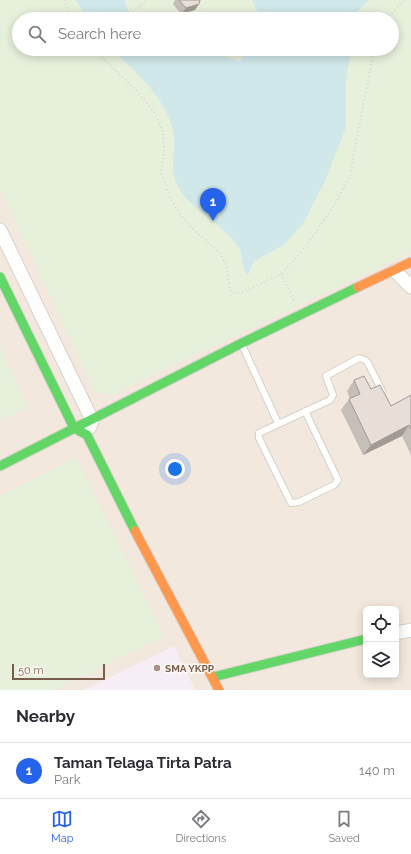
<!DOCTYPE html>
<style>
body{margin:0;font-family:Raleway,sans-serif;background:#f7f7f7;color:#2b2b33}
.controls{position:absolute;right:12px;bottom:12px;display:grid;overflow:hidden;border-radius:6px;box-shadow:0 2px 10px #0003}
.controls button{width:36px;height:36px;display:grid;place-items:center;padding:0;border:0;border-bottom:1px solid #e1e1e2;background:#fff;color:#2b2b33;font:20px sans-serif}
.scale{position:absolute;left:12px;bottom:10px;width:93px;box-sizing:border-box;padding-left:4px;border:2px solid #7a5c4d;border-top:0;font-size:11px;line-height:14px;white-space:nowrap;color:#7a5c4d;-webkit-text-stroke:3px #fffaf3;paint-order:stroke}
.you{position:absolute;left:175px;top:469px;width:14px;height:14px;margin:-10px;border:3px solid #fff;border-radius:50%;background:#1a73e8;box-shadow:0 0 0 6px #1a73e833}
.badge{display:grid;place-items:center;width:26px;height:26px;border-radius:50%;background:#2563eb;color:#fff;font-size:13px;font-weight:700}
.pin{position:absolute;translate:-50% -33px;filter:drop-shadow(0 1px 2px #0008)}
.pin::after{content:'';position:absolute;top:21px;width:14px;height:12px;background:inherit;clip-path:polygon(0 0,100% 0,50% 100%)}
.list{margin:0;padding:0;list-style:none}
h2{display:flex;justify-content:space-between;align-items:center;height:52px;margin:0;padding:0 16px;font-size:17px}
h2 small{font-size:13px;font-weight:400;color:#7c7c81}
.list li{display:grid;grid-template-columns:26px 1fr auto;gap:12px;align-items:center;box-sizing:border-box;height:56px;padding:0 16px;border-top:1px solid #e1e1e2}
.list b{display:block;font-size:15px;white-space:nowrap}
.list p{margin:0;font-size:13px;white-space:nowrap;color:#7c7c81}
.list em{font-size:13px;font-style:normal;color:#7c7c81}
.icon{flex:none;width:22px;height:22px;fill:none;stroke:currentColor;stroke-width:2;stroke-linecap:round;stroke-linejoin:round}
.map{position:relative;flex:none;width:411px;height:690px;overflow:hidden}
.search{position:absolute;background:#fff;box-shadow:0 2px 10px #0003;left:12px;right:12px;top:12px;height:44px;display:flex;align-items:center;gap:10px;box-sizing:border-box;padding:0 14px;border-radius:22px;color:#7c7c81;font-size:15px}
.sheet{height:108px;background:#fff}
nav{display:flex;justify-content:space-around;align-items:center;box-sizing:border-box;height:56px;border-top:1px solid #e1e1e2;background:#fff;font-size:11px;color:#7c7c81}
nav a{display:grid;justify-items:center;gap:2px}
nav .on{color:#2563eb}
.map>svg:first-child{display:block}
.residential{fill:#f2e8de;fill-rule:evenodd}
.education{fill:#f6eef6}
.green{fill:#e7f0db;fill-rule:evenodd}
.water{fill:#d0e8ea}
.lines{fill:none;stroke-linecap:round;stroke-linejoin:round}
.lane-casing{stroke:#d7d1cb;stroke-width:8}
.street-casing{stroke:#d7d1cb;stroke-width:15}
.fast-casing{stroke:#d9d2cb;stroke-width:11}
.slow-casing{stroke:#d9d2cb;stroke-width:11}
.path{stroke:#dcd5d0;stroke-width:2;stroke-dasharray:1 3;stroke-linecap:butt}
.lane{stroke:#fefefd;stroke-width:6}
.street{stroke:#fefefd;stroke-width:13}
.fast{stroke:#63d668;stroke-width:9}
.slow{stroke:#ff974d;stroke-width:9}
.wall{fill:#c6bfb9}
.shaded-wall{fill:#a19b96}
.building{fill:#e6ded7;stroke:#a19b96}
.poi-dot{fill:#a69286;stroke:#fffaf3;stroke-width:1.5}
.labels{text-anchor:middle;stroke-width:3;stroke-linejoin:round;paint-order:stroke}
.poi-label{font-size:10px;font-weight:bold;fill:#7a5c4d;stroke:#fffaf3;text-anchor:start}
</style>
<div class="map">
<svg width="411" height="690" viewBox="0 0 411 690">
<rect width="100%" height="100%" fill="#f9f5f0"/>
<path class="residential" d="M0,0H411V690H0ZM19,19H392V49H19ZM366,609H396V675H366Z"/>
<polygon class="education" points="174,646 195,690 84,690"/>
<g class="green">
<path d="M0,0H411V252L111,395L94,391L0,189ZM19,19H392V49H19Z"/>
<polygon points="0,347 28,408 0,421"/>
<polygon points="76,457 164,636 55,690 0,690 0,495"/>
</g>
<g class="water">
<polygon points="76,0 125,0 126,6 134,19 87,19"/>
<polygon points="252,0 369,0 357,12 355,19 261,19"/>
<path d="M112,49H198L239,61L253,49H351L346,79V127L325,181L303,224L284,245L254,261L248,275C240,266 244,254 237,245C220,221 188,210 176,182C170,167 175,152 174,137C171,102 135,72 112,49Z"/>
</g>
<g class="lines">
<g class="lane-casing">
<g id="lane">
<polyline points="242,345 278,423"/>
<polyline points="305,411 338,480 334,485 299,502 291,503 259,438 259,433 330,400 333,395 326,376 359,358 365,360 368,363 382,391"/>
</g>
</g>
<g class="street-casing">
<g id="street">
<polyline points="0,230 92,420 90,427"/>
<polyline points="395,271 411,287"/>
<polyline points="396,633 411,630"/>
</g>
</g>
<g class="fast-casing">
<g id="fast">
<polyline points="0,277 74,428 87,435 135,531"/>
<polyline points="0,466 242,343 358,287"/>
<polyline points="213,677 366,639"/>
</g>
</g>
<g class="slow-casing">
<g id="slow">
<polyline points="358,287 411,262"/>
<polyline points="135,531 219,690"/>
</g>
</g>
<g class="path">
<polyline points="64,0 72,19"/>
<polyline points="123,19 147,0"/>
<polyline points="386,19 405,0"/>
<polyline points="93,49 136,90 155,113 163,132 164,153 161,171 169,195 179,213 194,230 220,253 226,265 230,289 234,293 243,292 281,274 305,248 335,204 350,175 374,49"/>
<polyline points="281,274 295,302"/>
</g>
<use href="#lane" class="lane"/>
<use href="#street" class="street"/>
<use href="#fast" class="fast"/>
<use href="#slow" class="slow"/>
</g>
<g class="wall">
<polygon points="175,0 200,0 195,10 181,14 173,4"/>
<polygon points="354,380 371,389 391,406 411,395 411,455 402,436 363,455 341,410 349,399 350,399 347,391"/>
</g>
<g class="shaded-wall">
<polygon points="199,4 195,10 181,14 186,8"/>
<polygon points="409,425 402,436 363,455 371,445"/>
</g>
<g class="building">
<polygon points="179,0 200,0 199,4 186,8"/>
<polygon points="364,376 371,389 380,385 391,406 411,395 411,429 409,425 371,445 349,399 360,394 354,380"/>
</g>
<circle class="poi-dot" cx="157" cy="668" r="4"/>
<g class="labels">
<g class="poi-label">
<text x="165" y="672">SMA YKPP</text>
</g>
</g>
</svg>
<div class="controls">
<button><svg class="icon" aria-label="locate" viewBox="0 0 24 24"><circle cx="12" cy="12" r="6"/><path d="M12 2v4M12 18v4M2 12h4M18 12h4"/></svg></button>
<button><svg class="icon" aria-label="layers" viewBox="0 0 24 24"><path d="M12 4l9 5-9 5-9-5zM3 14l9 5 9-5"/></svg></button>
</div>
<div class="scale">50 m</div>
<div class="you"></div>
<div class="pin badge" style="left:213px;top:221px">1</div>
<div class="search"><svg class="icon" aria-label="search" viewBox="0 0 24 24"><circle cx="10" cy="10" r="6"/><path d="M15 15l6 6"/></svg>Search here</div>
</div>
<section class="sheet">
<h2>Nearby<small></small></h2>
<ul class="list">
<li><span class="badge">1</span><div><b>Taman Telaga Tirta Patra</b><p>Park</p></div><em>140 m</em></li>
</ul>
</section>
<nav>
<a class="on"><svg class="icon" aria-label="map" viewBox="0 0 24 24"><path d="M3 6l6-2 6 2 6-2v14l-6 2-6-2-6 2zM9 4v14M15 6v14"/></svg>Map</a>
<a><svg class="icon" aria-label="directions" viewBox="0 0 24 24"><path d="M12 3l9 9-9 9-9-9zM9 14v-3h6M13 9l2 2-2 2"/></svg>Directions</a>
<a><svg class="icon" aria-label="saved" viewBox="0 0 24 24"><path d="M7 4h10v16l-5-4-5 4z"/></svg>Saved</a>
</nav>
